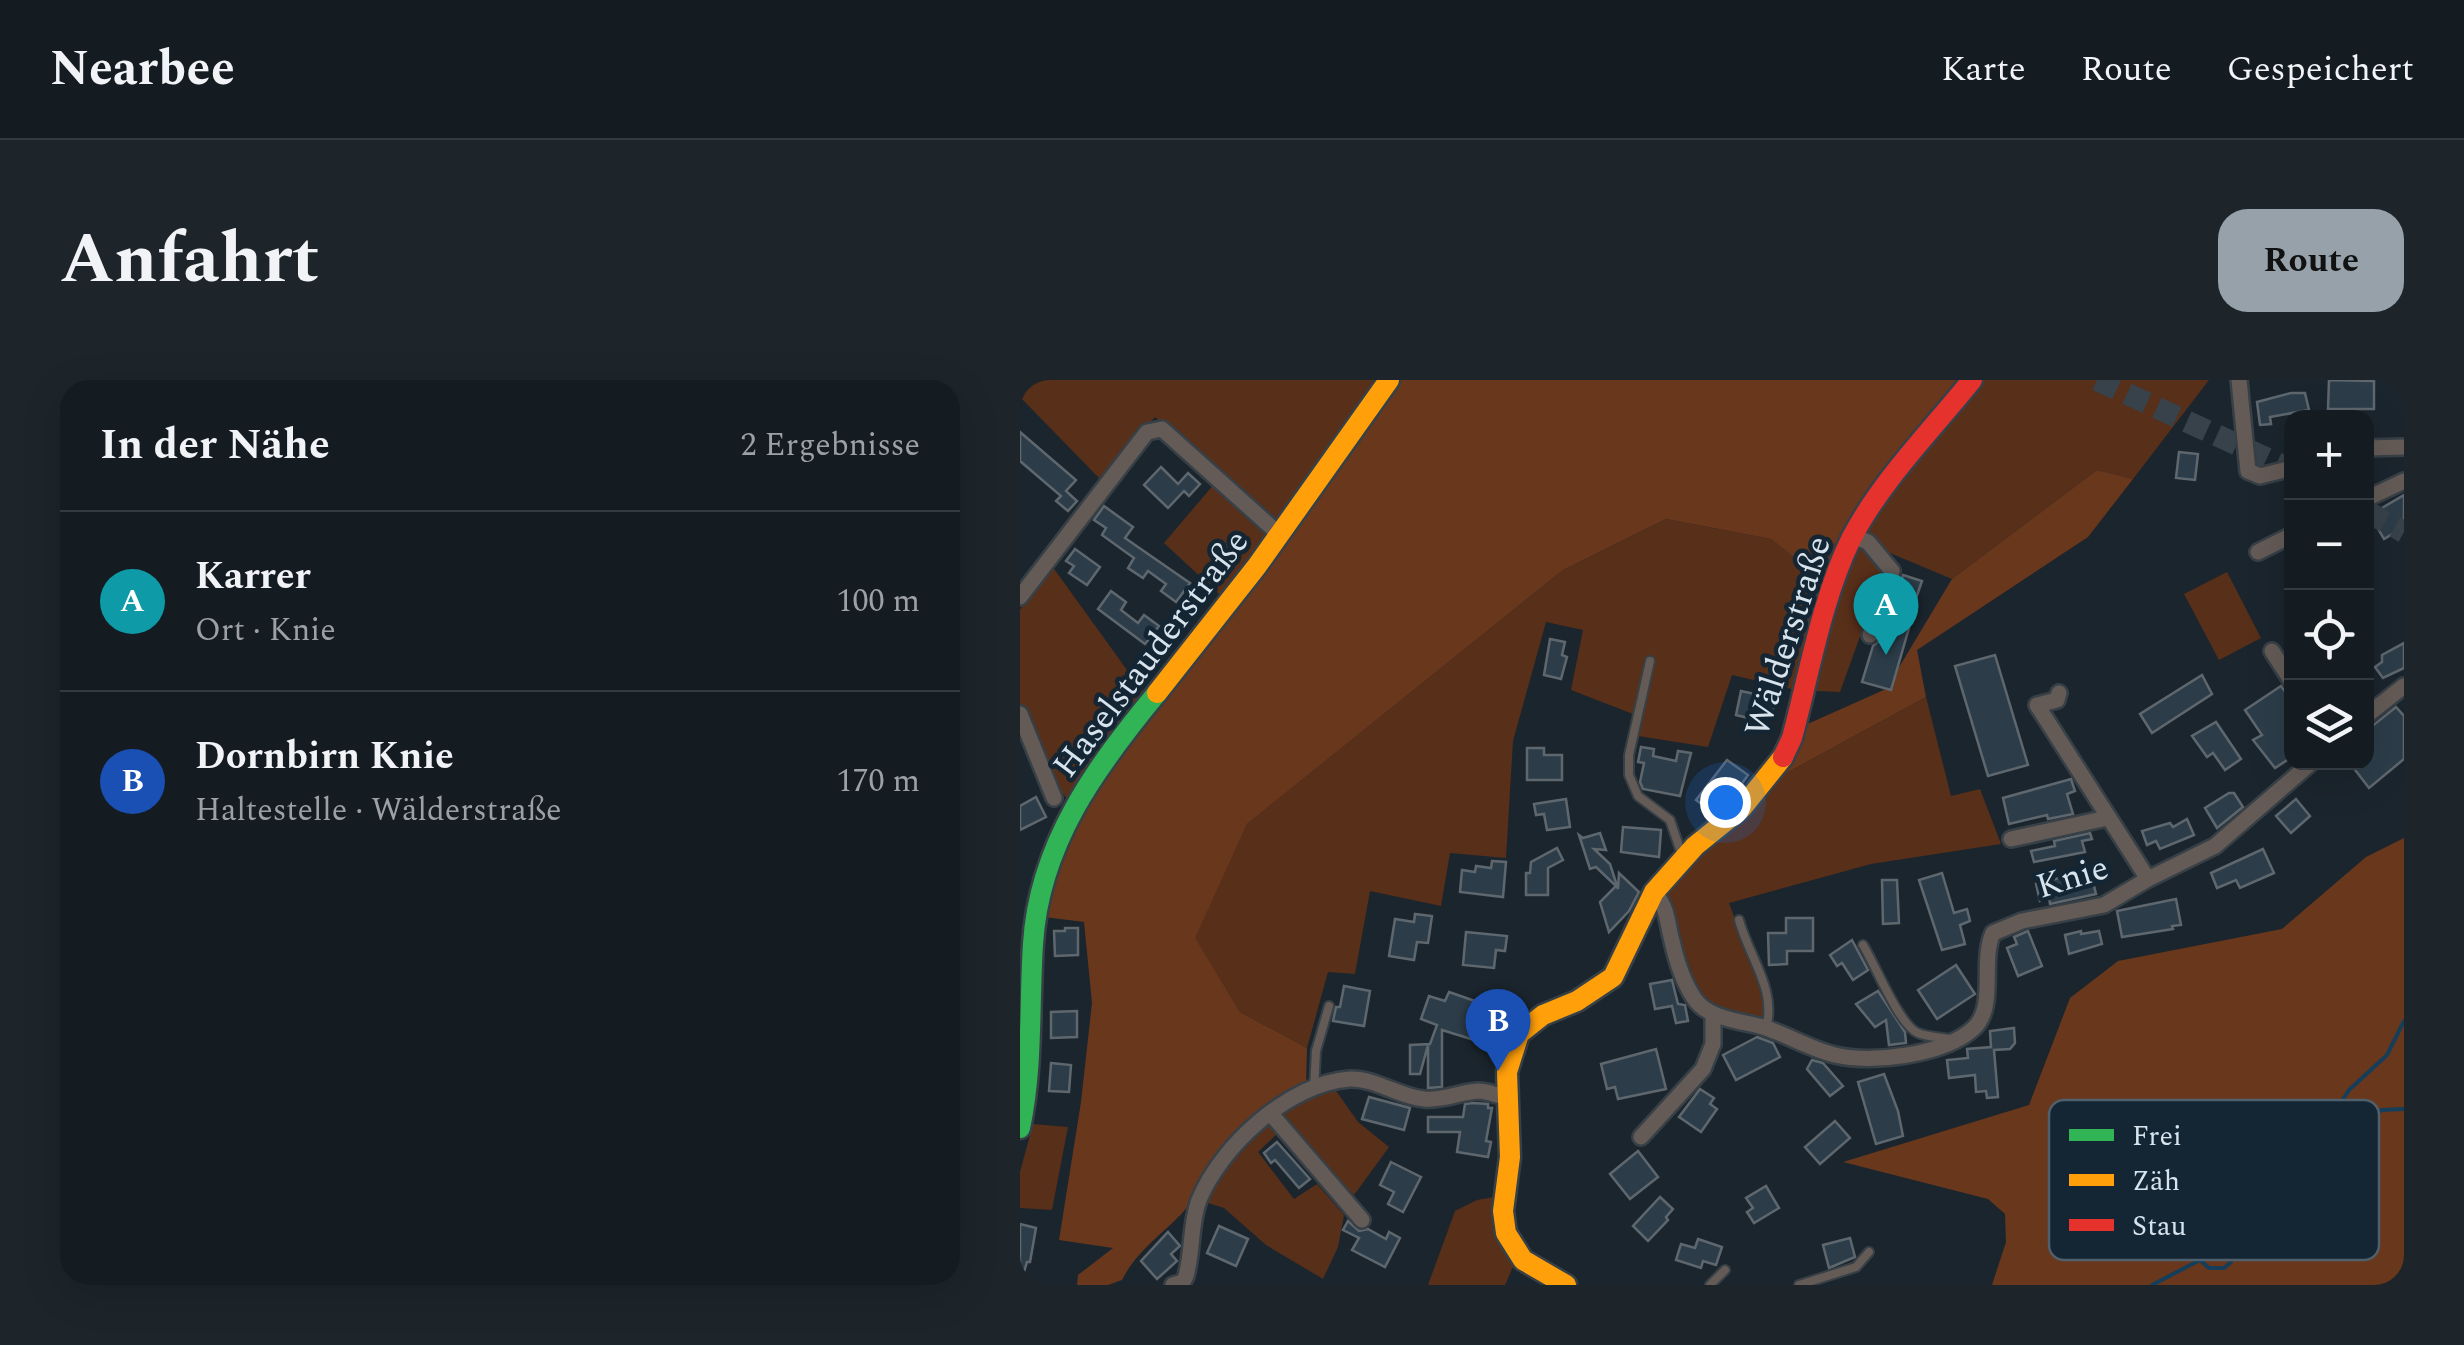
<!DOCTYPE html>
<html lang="de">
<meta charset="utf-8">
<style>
body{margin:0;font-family:Spectral,serif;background:#1d252a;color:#f1f3f6}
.controls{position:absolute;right:30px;top:30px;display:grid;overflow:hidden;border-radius:20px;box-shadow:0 10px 40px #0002}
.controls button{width:90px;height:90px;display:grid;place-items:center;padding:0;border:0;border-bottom:2px solid #333a40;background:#141c22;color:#f1f3f6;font:50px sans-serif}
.you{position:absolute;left:705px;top:422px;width:35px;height:35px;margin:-25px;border:8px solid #fff;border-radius:50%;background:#1a73e8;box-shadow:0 0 0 15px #1a73e833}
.badge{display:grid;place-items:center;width:65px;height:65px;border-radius:50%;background:#96a1aa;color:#fff;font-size:32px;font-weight:700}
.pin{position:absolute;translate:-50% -82px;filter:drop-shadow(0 2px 5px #0008)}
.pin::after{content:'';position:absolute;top:52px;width:35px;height:30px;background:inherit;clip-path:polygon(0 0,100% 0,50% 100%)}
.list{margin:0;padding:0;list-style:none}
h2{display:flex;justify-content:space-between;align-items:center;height:130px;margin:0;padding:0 40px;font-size:42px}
h2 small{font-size:32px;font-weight:400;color:#9da1a5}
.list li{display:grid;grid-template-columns:65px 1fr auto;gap:30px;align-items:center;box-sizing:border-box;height:180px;padding:0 40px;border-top:2px solid #333a40}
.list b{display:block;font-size:38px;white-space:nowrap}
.list p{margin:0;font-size:32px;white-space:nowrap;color:#9da1a5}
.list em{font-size:32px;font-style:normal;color:#9da1a5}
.icon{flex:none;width:55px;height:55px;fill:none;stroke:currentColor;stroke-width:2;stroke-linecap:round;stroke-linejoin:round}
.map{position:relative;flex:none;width:1384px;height:905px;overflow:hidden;border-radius:30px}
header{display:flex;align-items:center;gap:60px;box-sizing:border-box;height:140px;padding:0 50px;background:#141c22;border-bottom:2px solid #333a40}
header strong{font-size:48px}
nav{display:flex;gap:55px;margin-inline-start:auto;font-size:35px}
.intro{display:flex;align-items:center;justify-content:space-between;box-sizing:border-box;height:240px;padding:0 60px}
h1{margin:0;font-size:70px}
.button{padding:25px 45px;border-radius:30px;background:#96a1aa;color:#111;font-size:35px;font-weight:700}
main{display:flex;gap:60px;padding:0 60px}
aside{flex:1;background:#141c22;border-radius:30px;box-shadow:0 10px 40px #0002}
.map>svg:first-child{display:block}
.green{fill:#582f19}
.forest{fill:#69371c}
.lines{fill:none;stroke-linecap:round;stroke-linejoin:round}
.stream{stroke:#153e5a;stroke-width:4}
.building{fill:#2c3d49;stroke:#5f676e;stroke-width:2.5}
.primary-tunnel{stroke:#37424a;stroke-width:22;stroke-dasharray:22 11;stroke-linecap:butt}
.lane-casing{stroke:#374046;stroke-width:12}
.street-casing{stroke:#374046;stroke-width:20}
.fast-casing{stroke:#374046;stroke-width:25}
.slow-casing{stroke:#374046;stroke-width:25}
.jam-casing{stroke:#374046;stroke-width:25}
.lane{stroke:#645b57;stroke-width:8}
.street{stroke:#645b57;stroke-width:15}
.fast{stroke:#30b455;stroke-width:20}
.slow{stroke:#ff9f0a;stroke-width:20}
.jam{stroke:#e5322d;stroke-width:20}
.labels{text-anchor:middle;stroke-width:9;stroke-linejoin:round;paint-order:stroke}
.street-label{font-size:35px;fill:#d8e4ed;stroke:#142634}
.key{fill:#142634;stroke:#4f5f6c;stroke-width:2.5}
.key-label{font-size:28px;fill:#d8e4ed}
</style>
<header>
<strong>Nearbee</strong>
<nav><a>Karte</a><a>Route</a><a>Gespeichert</a></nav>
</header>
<div class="intro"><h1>Anfahrt</h1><a class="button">Route</a></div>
<main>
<aside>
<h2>In der Nähe<small>2 Ergebnisse</small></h2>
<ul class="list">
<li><span class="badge" style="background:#0f9aa8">A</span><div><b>Karrer</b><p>Ort · Knie</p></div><em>100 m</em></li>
<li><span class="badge" style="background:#1a4fb4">B</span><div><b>Dornbirn Knie</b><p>Haltestelle · Wälderstraße</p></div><em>170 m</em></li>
</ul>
</aside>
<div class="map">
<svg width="1384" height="905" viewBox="0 0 1384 905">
<rect width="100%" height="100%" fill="#1b252d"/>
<g class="green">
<polygon points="0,0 382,0 213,227 144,163 201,96 135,37 79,98 0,17"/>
<polygon points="944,0 1189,0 1113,99 1077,90 932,199 870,173 820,312 776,310 712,295 688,367 618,356 613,334 551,310 563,250 526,242 493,361 486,478 430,473 421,526 350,511 335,594 308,592 287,668 220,632 174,558 227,444 543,190 646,139 751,159 778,179"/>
<polygon points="32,186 133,326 57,431 38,408 0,324 0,230"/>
<polygon points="1207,192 1241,258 1199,280 1164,214"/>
<polygon points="906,317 931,416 960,409 981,464 851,484 709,523 747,625 743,639 703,633 682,621 643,512 759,397"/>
<polygon points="314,708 338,742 369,767 334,815 263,740 266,729"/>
<polygon points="250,740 259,752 238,772 274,819 297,804 324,835 318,867 303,899 246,865 204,828 185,822 205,782"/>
<polygon points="13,744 48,747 32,830 0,828 0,792"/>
<polygon points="480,816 495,882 485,905 408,905 435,831 457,820"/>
</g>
<g class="forest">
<path d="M382,0H944L826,158L778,180L751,159L646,139L543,190L227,444L175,558L220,632L287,668L286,707C250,729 213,748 190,784C180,800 177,817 164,831C141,856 118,869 102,900L88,905H57L58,895L93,868L39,860L61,722L72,623L64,542L17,536L52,438Z"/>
<polygon points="1077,90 1113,99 1068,157 897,270 906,317 759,397 783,346 866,309 932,199"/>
<polygon points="1384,458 1384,905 972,905 986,862 985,834 968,819 823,782 1009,725 1050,618 1098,581 1262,549 1346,477"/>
</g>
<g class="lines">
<g class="stream">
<polyline points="1308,743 1333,747 1362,730 1384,729"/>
<polyline points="1132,905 1180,880 1189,888 1204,888 1211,882 1212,872 1203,855 1210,837 1245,822 1284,768 1308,743 1329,710 1367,675 1384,641"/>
</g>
</g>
<g class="building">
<polygon points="1309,0 1354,1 1354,29 1308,29"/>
<polygon points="1271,13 1285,13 1289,30 1250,37 1251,44 1240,45 1237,22"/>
<polygon points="0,52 56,100 46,111 57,121 48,131 36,121 41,116 0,81"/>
<polygon points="1159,72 1178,74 1175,100 1156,98"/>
<polygon points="141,87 158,104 168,93 180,104 169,116 164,111 148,128 124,105"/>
<polygon points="1384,115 1384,147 1364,159 1350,135"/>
<polygon points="84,126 113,147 105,158 170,203 156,222 141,211 146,204 128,191 123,198 108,188 114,178 82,155 86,148 74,140"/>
<polygon points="55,169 80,187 67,205 49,193 54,186 46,181"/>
<polygon points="883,195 902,201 886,247 889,248 871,310 842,302 853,266 861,259"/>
<polygon points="91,211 106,222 101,230 118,243 124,235 139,246 125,264 78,229"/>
<polygon points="530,259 545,262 542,275 547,277 541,299 524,295"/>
<polygon points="1384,263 1384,288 1363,298 1355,287 1362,282 1362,275"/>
<polygon points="975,275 1008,385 968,396 935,286"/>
<polygon points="1182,295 1192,314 1132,353 1120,334"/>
<polygon points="1261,306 1272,321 1272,377 1255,388 1233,360 1242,355 1225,330"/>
<polygon points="745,310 757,312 753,329 739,326 736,340 716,335 721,311 744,316"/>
<polygon points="1376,327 1384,336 1384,379 1349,408 1329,382 1346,382 1346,351"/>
<polygon points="1196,342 1221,379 1205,390 1193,373 1187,377 1172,356"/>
<polygon points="621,367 634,369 633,376 656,381 658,371 671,373 660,416 623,409 620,402 624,383 618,382"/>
<polygon points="507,368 524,368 524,375 542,375 542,400 507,400"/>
<polygon points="707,380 728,395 711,419 705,417 694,433 676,420"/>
<polygon points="1051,399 1055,411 1047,414 1053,434 1028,439 1027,435 989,444 983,418"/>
<polygon points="1209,413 1214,413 1223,427 1197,448 1185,428"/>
<polygon points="16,417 26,437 0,450 0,426"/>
<polygon points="546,419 550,447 527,450 524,434 516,435 514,424"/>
<polygon points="1276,419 1290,436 1271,453 1256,436"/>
<polygon points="1167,439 1174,455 1140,469 1136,461 1127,465 1122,451 1150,443 1153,447"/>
<polygon points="603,447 641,450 639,477 601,472"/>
<polygon points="580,453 586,470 574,469 590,484 598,509 599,493 619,512 609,531 589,552 580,522 596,506 576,487 570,489 559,455 563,458"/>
<polygon points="1070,453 1072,459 1062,461 1065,472 1014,482 1011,471 1035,466 1034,461"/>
<polygon points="537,468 543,480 528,488 528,515 506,515 506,493 510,493 511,482"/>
<polygon points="1243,469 1254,493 1220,508 1216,500 1197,508 1191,493"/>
<polygon points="472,481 486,482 483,517 440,512 442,490 455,492 456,486 471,488"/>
<polygon points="1070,490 1076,514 1030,524 1029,518 1020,521 1016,504"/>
<polygon points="922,493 934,533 947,529 950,541 940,545 945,564 922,570 899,500"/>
<polygon points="862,500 877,500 879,543 863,544"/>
<polygon points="1156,519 1161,545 1152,546 1153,549 1102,557 1097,531"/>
<polygon points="395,534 412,536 408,563 397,562 394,580 369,576 375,539 394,542"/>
<polygon points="766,538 793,538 793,571 767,571 767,584 749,585 748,553 766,553"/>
<polygon points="45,548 58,548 58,575 35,576 34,551 45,551"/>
<polygon points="1008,551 1022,586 998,596 987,568 997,564 994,557"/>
<polygon points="1061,551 1061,554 1079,551 1082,564 1049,574 1045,555"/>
<polygon points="446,552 487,556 485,571 476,570 474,588 443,585"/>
<polygon points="832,560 848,590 833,600 822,583 817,586 810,575"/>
<polygon points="936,585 955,614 917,639 898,610"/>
<polygon points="652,600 658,624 665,625 668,641 656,643 652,626 635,629 630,604"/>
<polygon points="324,606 350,611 344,646 313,641 316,627 320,627"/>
<polygon points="858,611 885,652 886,663 869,665 866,640 855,647 836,624"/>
<polygon points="429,612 455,621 452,628 477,637 467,664 422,650 422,707 408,708 408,665 400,694 390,694 390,665 410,664 417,645 401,639 409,616 425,621"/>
<polygon points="57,631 57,657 31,658 31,632"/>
<polygon points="994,648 995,663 990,669 974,670 978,717 967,718 966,711 956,712 955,695 929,698 927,680 948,678 947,669 971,667 970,651"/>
<polygon points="737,657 753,663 760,677 716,700 703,675"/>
<polygon points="636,669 646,709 598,719 595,707 587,709 581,684"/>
<polygon points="792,680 803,683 823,706 810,716 787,689"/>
<polygon points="31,683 51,685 49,712 29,711"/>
<polygon points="864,694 878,731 883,756 856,764 838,702"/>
<polygon points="680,709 694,718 690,724 697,729 681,752 659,737"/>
<polygon points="349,717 390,728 384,750 342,739"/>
<polygon points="453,723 468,724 468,728 472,728 466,761 471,762 468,777 437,772 440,752 408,752 408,737 443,737 445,724"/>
<polygon points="815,741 830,758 800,784 785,767"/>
<polygon points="257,762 290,799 279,808 255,780 251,783 244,773"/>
<polygon points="618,771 638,797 610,819 590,794"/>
<polygon points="371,782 401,797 383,832 368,824 374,812 360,805"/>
<polygon points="746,806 759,828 734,843 727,832 733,828 726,818"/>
<polygon points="640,817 653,829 646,837 648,840 628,861 613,846"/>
<polygon points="328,841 339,851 348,849 366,859 369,852 380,858 365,887 332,870 339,858 323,850"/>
<polygon points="0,844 16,848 10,882 7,882 3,895 0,894"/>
<polygon points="199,846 228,859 216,886 187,873"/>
<polygon points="148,852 160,866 151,874 157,881 137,899 121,881"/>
<polygon points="830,858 835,877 809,888 803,865"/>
<polygon points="678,859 702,867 696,885 683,881 681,888 656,880 661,864 675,868"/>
</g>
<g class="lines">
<g class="primary-tunnel">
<polyline points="1077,0 1272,90"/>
<polyline points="1346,131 1384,152"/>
</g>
<g class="lane-casing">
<g id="lane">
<polyline points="630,281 609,375 609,395 618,416 650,440 662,475"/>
<path d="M719,540C729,577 757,610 746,648"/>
<path d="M843,565C856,586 879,645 898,653C907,657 920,657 930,659"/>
<polyline points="294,710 296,671 309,626"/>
<polyline points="690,905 705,890"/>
<polyline points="779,905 836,887 849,872"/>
</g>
</g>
<g class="street-casing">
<g id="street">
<polyline points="1219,0 1228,91 1240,96 1272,88"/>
<polyline points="1346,68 1384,67"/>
<polyline points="1346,119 1384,101"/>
<polyline points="833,156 848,162 872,191 850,255"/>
<polyline points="1238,172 1272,155"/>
<polyline points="0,217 127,52 142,49 260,155"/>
<polyline points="1252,271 1272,302"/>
<polyline points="1039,313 1037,320 1017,325 1128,499"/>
<polyline points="0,334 34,418"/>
<polyline points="1346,336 1384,306"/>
<polyline points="991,459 1087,438"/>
<path d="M634,512C648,527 647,543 652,561C656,579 664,603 674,618C687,639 722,641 743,647C768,655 790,669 815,675C852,684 925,675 954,648C977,626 960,581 973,553L1002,541L1084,525L1128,499L1195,466L1292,382"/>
<polyline points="251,734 342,840"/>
<polyline points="621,757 683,689 693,664 693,634"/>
<path d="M153,905L163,902L166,896C173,871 170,844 179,820C201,766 269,703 330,699C355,698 379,717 404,719C423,721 440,712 458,711C468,711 477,716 488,717"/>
</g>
</g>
<g class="fast-casing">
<path id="fast" d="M0,748C13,687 9,626 13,564C19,464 76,387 137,313"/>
</g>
<g class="slow-casing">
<g id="slow">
<polyline points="137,313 237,186 369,0"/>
<polyline points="546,905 503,880 486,853 483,831 490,777 487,692 499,654 523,635 557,621 593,597 634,512 675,466 722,428 763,377"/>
</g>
</g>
<g class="jam-casing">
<path id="jam" d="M763,377L772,358C789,295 802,218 831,159C861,101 911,51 952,0"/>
</g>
<use href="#lane" class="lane"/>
<use href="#street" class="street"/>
<use href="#fast" class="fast"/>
<use href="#slow" class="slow"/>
<use href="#jam" class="jam"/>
</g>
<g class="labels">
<g class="street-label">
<text transform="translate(767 256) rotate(-72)" y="12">Wälderstraße</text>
<text transform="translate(130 273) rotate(-53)" y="12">Haselstauderstraße</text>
<text transform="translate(1052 496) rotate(-17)" y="12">Knie</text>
</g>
</g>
<rect x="1029" y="720" width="330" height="160" rx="15" class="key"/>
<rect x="1049" y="749" width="45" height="12" fill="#30b455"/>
<rect x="1049" y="794" width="45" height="12" fill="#ff9f0a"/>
<rect x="1049" y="839" width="45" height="12" fill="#e5322d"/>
<g class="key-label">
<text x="1112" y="765">Frei</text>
<text x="1112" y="810">Zäh</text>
<text x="1112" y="855">Stau</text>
</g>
</svg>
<div class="controls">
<button>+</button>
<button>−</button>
<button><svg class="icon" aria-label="locate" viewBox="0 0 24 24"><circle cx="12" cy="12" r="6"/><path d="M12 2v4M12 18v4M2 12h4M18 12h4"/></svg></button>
<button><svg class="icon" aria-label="layers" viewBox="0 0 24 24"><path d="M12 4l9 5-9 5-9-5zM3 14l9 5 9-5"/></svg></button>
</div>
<div class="you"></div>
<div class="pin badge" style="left:866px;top:275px;background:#0f9aa8">A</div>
<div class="pin badge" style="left:478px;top:691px;background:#1a4fb4">B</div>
</div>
</main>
